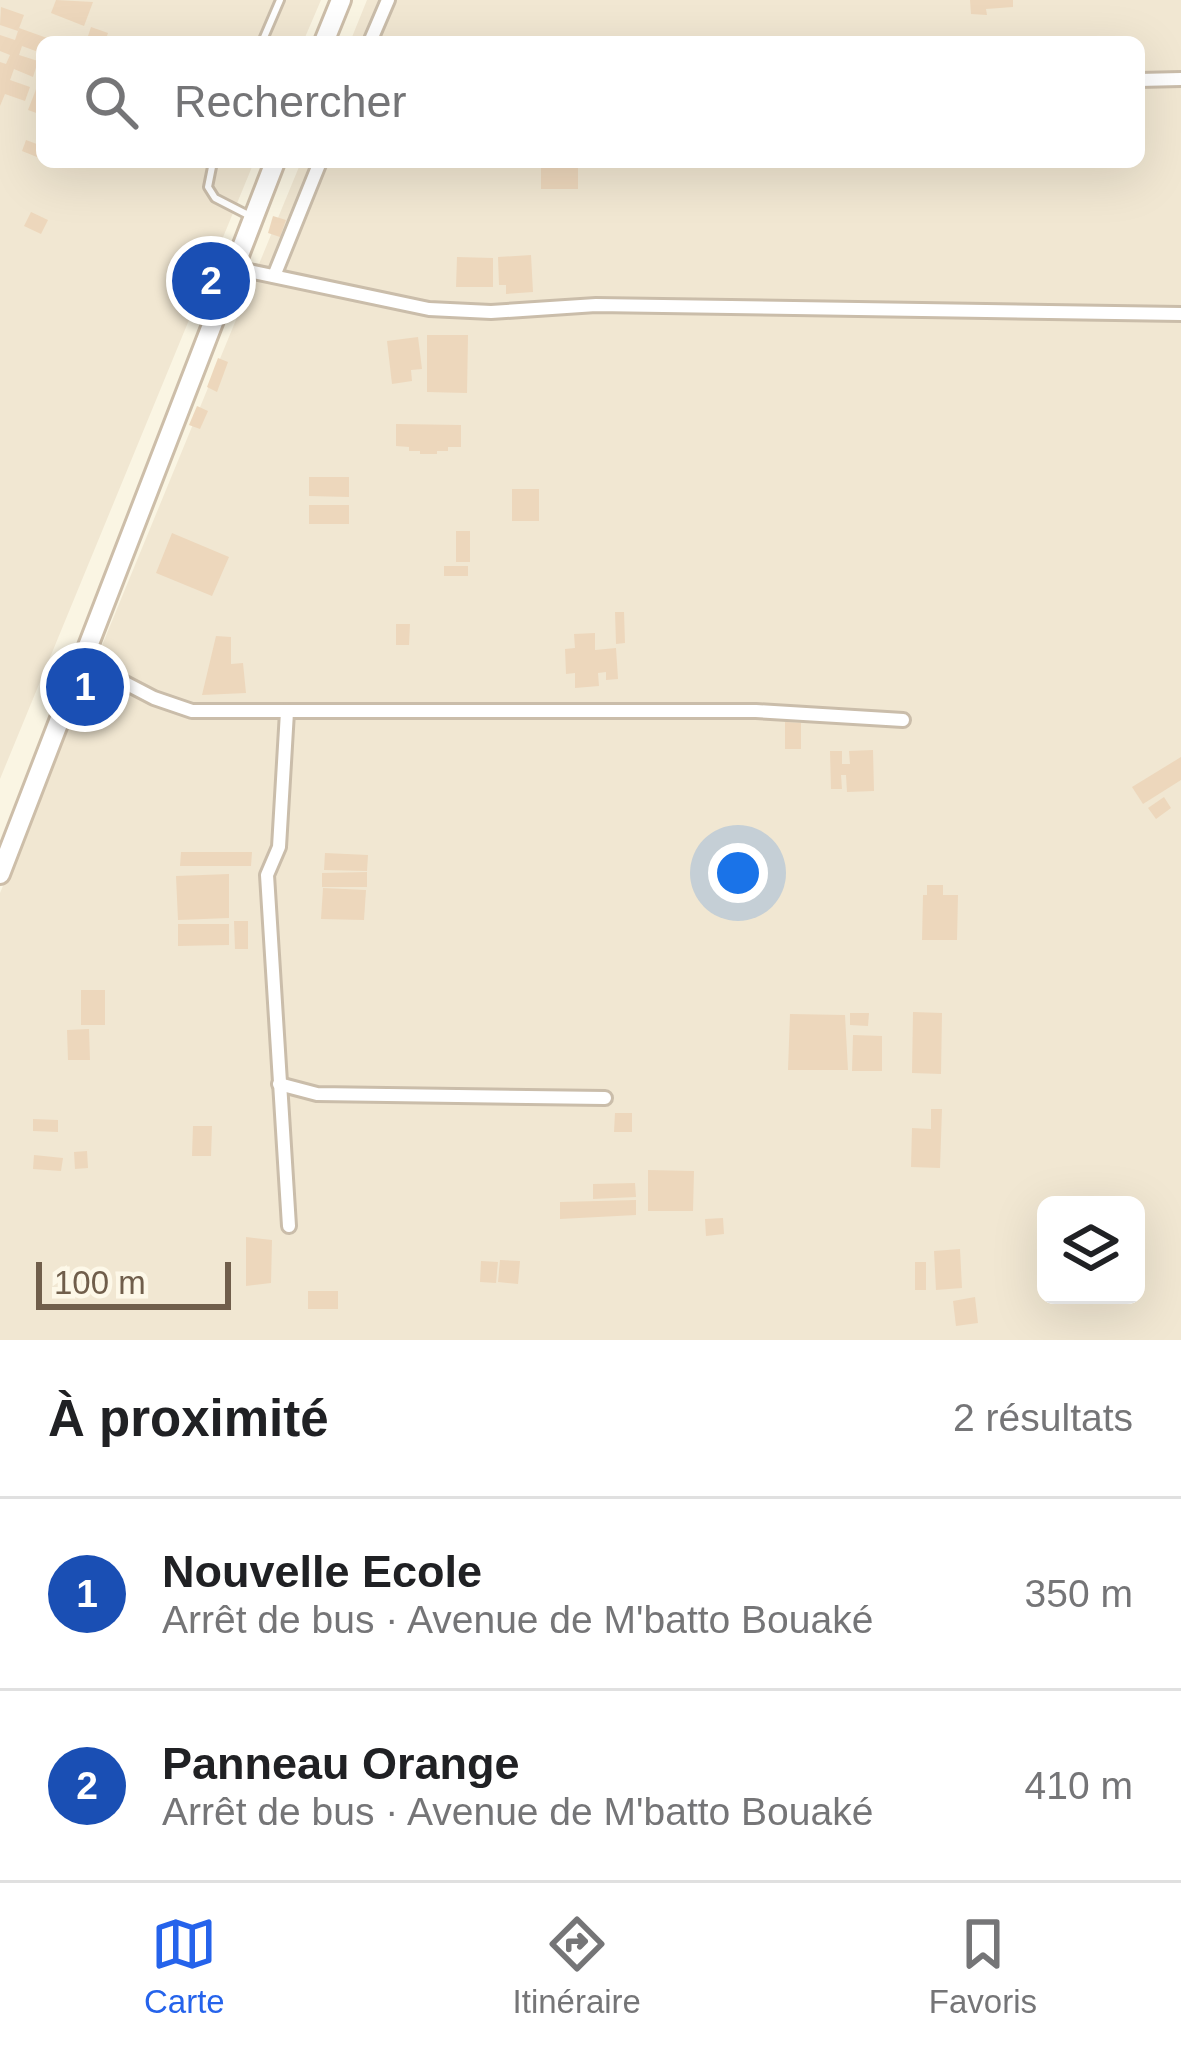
<!DOCTYPE html>
<html lang="fr">
<meta charset="utf-8">
<style>
body{margin:0;font-family:Arial,sans-serif;background:#f2f2f2;color:#202124}
.controls{position:absolute;right:36px;bottom:36px;display:grid;overflow:hidden;border-radius:18px;box-shadow:0 12px 48px #0002}
.controls button{width:108px;height:108px;display:grid;place-items:center;padding:0;border:0;border-bottom:3px solid #e0e0e0;background:#fff;color:#202124;font:60px sans-serif}
.scale{position:absolute;left:36px;bottom:30px;width:195px;box-sizing:border-box;padding-left:12px;border:6px solid #705e4b;border-top:0;font-size:33px;line-height:42px;white-space:nowrap;color:#705e4b;-webkit-text-stroke:9px #fdf8e8;paint-order:stroke}
.you{position:absolute;left:738px;top:873px;width:42px;height:42px;margin:-30px;border:9px solid #fff;border-radius:50%;background:#1a73e8;box-shadow:0 0 0 18px #1a73e833}
.badge{display:grid;place-items:center;width:78px;height:78px;border-radius:50%;background:#2563eb;color:#fff;font-size:39px;font-weight:700}
.pin{position:absolute;translate:-50% -50%;border:6px solid #fff;box-shadow:0 3px 12px #0006}
.list{margin:0;padding:0;list-style:none}
h2{display:flex;justify-content:space-between;align-items:center;height:156px;margin:0;padding:0 48px;font-size:51px}
h2 small{font-size:39px;font-weight:400;color:#757577}
.list li{display:grid;grid-template-columns:78px 1fr auto;gap:36px;align-items:center;box-sizing:border-box;height:192px;padding:0 48px;border-top:3px solid #e0e0e0}
.list b{display:block;font-size:45px;white-space:nowrap}
.list p{margin:0;font-size:39px;white-space:nowrap;color:#757577}
.list em{font-size:39px;font-style:normal;color:#757577}
.icon{flex:none;width:66px;height:66px;fill:none;stroke:currentColor;stroke-width:2;stroke-linecap:round;stroke-linejoin:round}
.map{position:relative;flex:none;width:1181px;height:1340px;overflow:hidden}
.search{position:absolute;background:#fff;box-shadow:0 12px 48px #0002;left:36px;right:36px;top:36px;height:132px;display:flex;align-items:center;gap:30px;box-sizing:border-box;padding:0 42px;border-radius:18px;color:#757577;font-size:45px}
.sheet{height:540px;background:#fff}
nav{display:flex;justify-content:space-around;align-items:center;box-sizing:border-box;height:168px;border-top:3px solid #e0e0e0;background:#fff;font-size:33px;color:#757577}
nav a{display:grid;justify-items:center;gap:6px}
nav .on{color:#2563eb}
.map>svg:first-child{display:block}
.residential{fill:#f1e7d2;fill-rule:evenodd}
.building{fill:#edd7bc}
.lines{fill:none;stroke-linecap:round;stroke-linejoin:round}
.lane-casing{stroke:#cabdaa;stroke-width:12}
.street-casing{stroke:#cabdaa;stroke-width:18}
.secondary-casing{stroke:#cdbea9;stroke-width:24}
.lane{stroke:#fff;stroke-width:6}
.street{stroke:#fff;stroke-width:12}
.secondary{stroke:#fff;stroke-width:18}
</style>
<div class="map">
<svg width="1181" height="1340" viewBox="0 0 1181 1340">
<rect width="100%" height="100%" fill="#faf5e3"/>
<g class="residential">
<polygon points="0,0 321,0 303,42 42,42 42,162 254,162 0,779"/>
<path d="M367,0H1181V1340H0V893L301,162H1139V42H350ZM1046,1205H1136V1295H1046Z"/>
</g>
<g class="building">
<polygon points="56,0 93,2 84,26 51,13"/>
<polygon points="970,0 1013,0 1013,7 986,9 987,15 971,14"/>
<polygon points="1,7 24,15 18,31 0,25"/>
<polygon points="91,27 108,33 105,42 86,42"/>
<polygon points="19,28 47,38 41,53 22,46 19,55 38,61 33,77 14,69 10,80 30,87 25,101 5,94 0,106 0,62 6,64 10,55 0,51 0,35 15,40"/>
<polygon points="42,74 42,115 28,110"/>
<polygon points="26,140 42,146 42,159 22,151"/>
<rect x="541" y="164" width="37" height="25"/>
<polygon points="31,212 48,220 41,234 24,226"/>
<polygon points="273,216 286,220 280,237 268,233"/>
<polygon points="531,255 533,292 506,294 506,285 499,285 498,257"/>
<polygon points="457,257 493,258 493,287 456,287"/>
<polygon points="427,335 468,335 467,393 427,392"/>
<polygon points="418,337 422,369 411,370 412,381 392,384 387,341"/>
<polygon points="218,358 228,362 217,392 207,387"/>
<polygon points="197,406 208,411 200,429 189,425"/>
<polygon points="396,424 461,425 461,447 448,447 448,451 437,451 437,454 420,454 420,451 409,451 409,447 396,446"/>
<polygon points="309,477 349,477 349,497 309,496"/>
<rect x="512" y="489" width="27" height="32"/>
<rect x="309" y="505" width="40" height="19"/>
<rect x="456" y="531" width="14" height="31"/>
<polygon points="172,533 229,557 212,596 156,573"/>
<rect x="444" y="566" width="24" height="10"/>
<polygon points="615,612 624,612 625,643 616,644"/>
<polygon points="396,624 410,624 409,645 396,645"/>
<polygon points="595,633 595,650 616,648 618,679 606,680 606,672 598,673 599,686 575,688 575,673 566,674 565,649 575,648 574,634"/>
<polygon points="216,636 231,637 231,664 243,663 246,693 202,695"/>
<polygon points="785,722 801,723 801,749 785,749"/>
<polygon points="873,750 874,791 847,792 846,775 841,775 842,789 831,789 830,751 842,751 842,764 850,764 849,751"/>
<polygon points="1181,757 1181,780 1143,804 1132,787"/>
<polygon points="1164,797 1171,808 1156,819 1148,808"/>
<polygon points="181,852 252,852 251,866 180,866"/>
<polygon points="325,853 368,855 367,871 324,870"/>
<polygon points="367,872 367,887 322,887 322,873"/>
<polygon points="229,874 229,918 178,920 176,876"/>
<polygon points="927,885 943,885 943,895 958,895 957,940 922,940 923,895 927,895"/>
<polygon points="323,888 366,890 364,920 321,919"/>
<polygon points="234,921 248,921 248,949 235,949"/>
<polygon points="178,924 229,924 229,945 178,946"/>
<rect x="81" y="990" width="24" height="35"/>
<polygon points="913,1012 942,1013 941,1074 912,1073"/>
<polygon points="850,1013 869,1013 868,1026 850,1025"/>
<polygon points="790,1014 845,1015 848,1070 788,1070"/>
<polygon points="89,1029 90,1060 68,1060 67,1030"/>
<polygon points="853,1035 882,1036 882,1071 852,1071"/>
<polygon points="931,1109 942,1109 940,1168 911,1167 912,1128 931,1129"/>
<polygon points="615,1113 632,1113 632,1132 614,1132"/>
<polygon points="33,1119 58,1120 58,1132 33,1131"/>
<polygon points="193,1126 212,1126 211,1156 192,1156"/>
<polygon points="87,1151 88,1168 75,1169 74,1152"/>
<polygon points="34,1155 63,1158 61,1171 33,1169"/>
<polygon points="648,1170 694,1171 693,1211 648,1211"/>
<polygon points="635,1183 636,1197 593,1199 593,1184"/>
<polygon points="636,1200 636,1215 560,1219 560,1202"/>
<polygon points="723,1218 724,1234 706,1236 705,1219"/>
<polygon points="246,1237 272,1240 271,1283 246,1286"/>
<polygon points="960,1249 962,1288 936,1290 934,1251"/>
<polygon points="500,1260 520,1261 518,1284 498,1282"/>
<polygon points="481,1261 498,1262 496,1283 480,1282"/>
<rect x="915" y="1262" width="11" height="28"/>
<rect x="308" y="1291" width="30" height="18"/>
<polygon points="975,1297 978,1323 956,1326 953,1301"/>
</g>
<g class="lines">
<g class="lane-casing">
<g id="lane">
<polyline points="262,42 280,0"/>
<polyline points="213,162 208,187 215,198 252,217"/>
</g>
</g>
<g class="street-casing">
<g id="street">
<polyline points="370,42 388,0"/>
<polyline points="1139,80 1181,79"/>
<polyline points="235,268 429,309 491,312 596,305 1181,314"/>
<polyline points="274,276 320,162"/>
<polyline points="83,661 154,698 192,711 756,711 903,720"/>
<polyline points="287,712 279,847 267,875 289,1226"/>
<polyline points="279,1084 317,1094 605,1098"/>
</g>
</g>
<g class="secondary-casing">
<g id="secondary">
<polyline points="324,42 341,0"/>
<polyline points="0,874 275,162"/>
</g>
</g>
<use href="#lane" class="lane"/>
<use href="#street" class="street"/>
<use href="#secondary" class="secondary"/>
</g>
</svg>
<div class="controls">
<button><svg class="icon" aria-label="layers" viewBox="0 0 24 24"><path d="M12 4l9 5-9 5-9-5zM3 14l9 5 9-5"/></svg></button>
</div>
<div class="scale">100 m</div>
<div class="you"></div>
<div class="pin badge" style="left:85px;top:687px;background:#1a4fb4">1</div>
<div class="pin badge" style="left:211px;top:281px;background:#1a4fb4">2</div>
<div class="search"><svg class="icon" aria-label="search" viewBox="0 0 24 24"><circle cx="10" cy="10" r="6"/><path d="M15 15l6 6"/></svg>Rechercher</div>
</div>
<section class="sheet">
<h2>À proximité<small>2 résultats</small></h2>
<ul class="list">
<li><span class="badge" style="background:#1a4fb4">1</span><div><b>Nouvelle Ecole</b><p>Arrêt de bus · Avenue de M'batto Bouaké</p></div><em>350 m</em></li>
<li><span class="badge" style="background:#1a4fb4">2</span><div><b>Panneau Orange</b><p>Arrêt de bus · Avenue de M'batto Bouaké</p></div><em>410 m</em></li>
</ul>
</section>
<nav>
<a class="on"><svg class="icon" aria-label="map" viewBox="0 0 24 24"><path d="M3 6l6-2 6 2 6-2v14l-6 2-6-2-6 2zM9 4v14M15 6v14"/></svg>Carte</a>
<a><svg class="icon" aria-label="directions" viewBox="0 0 24 24"><path d="M12 3l9 9-9 9-9-9zM9 14v-3h6M13 9l2 2-2 2"/></svg>Itinéraire</a>
<a><svg class="icon" aria-label="saved" viewBox="0 0 24 24"><path d="M7 4h10v16l-5-4-5 4z"/></svg>Favoris</a>
</nav>
